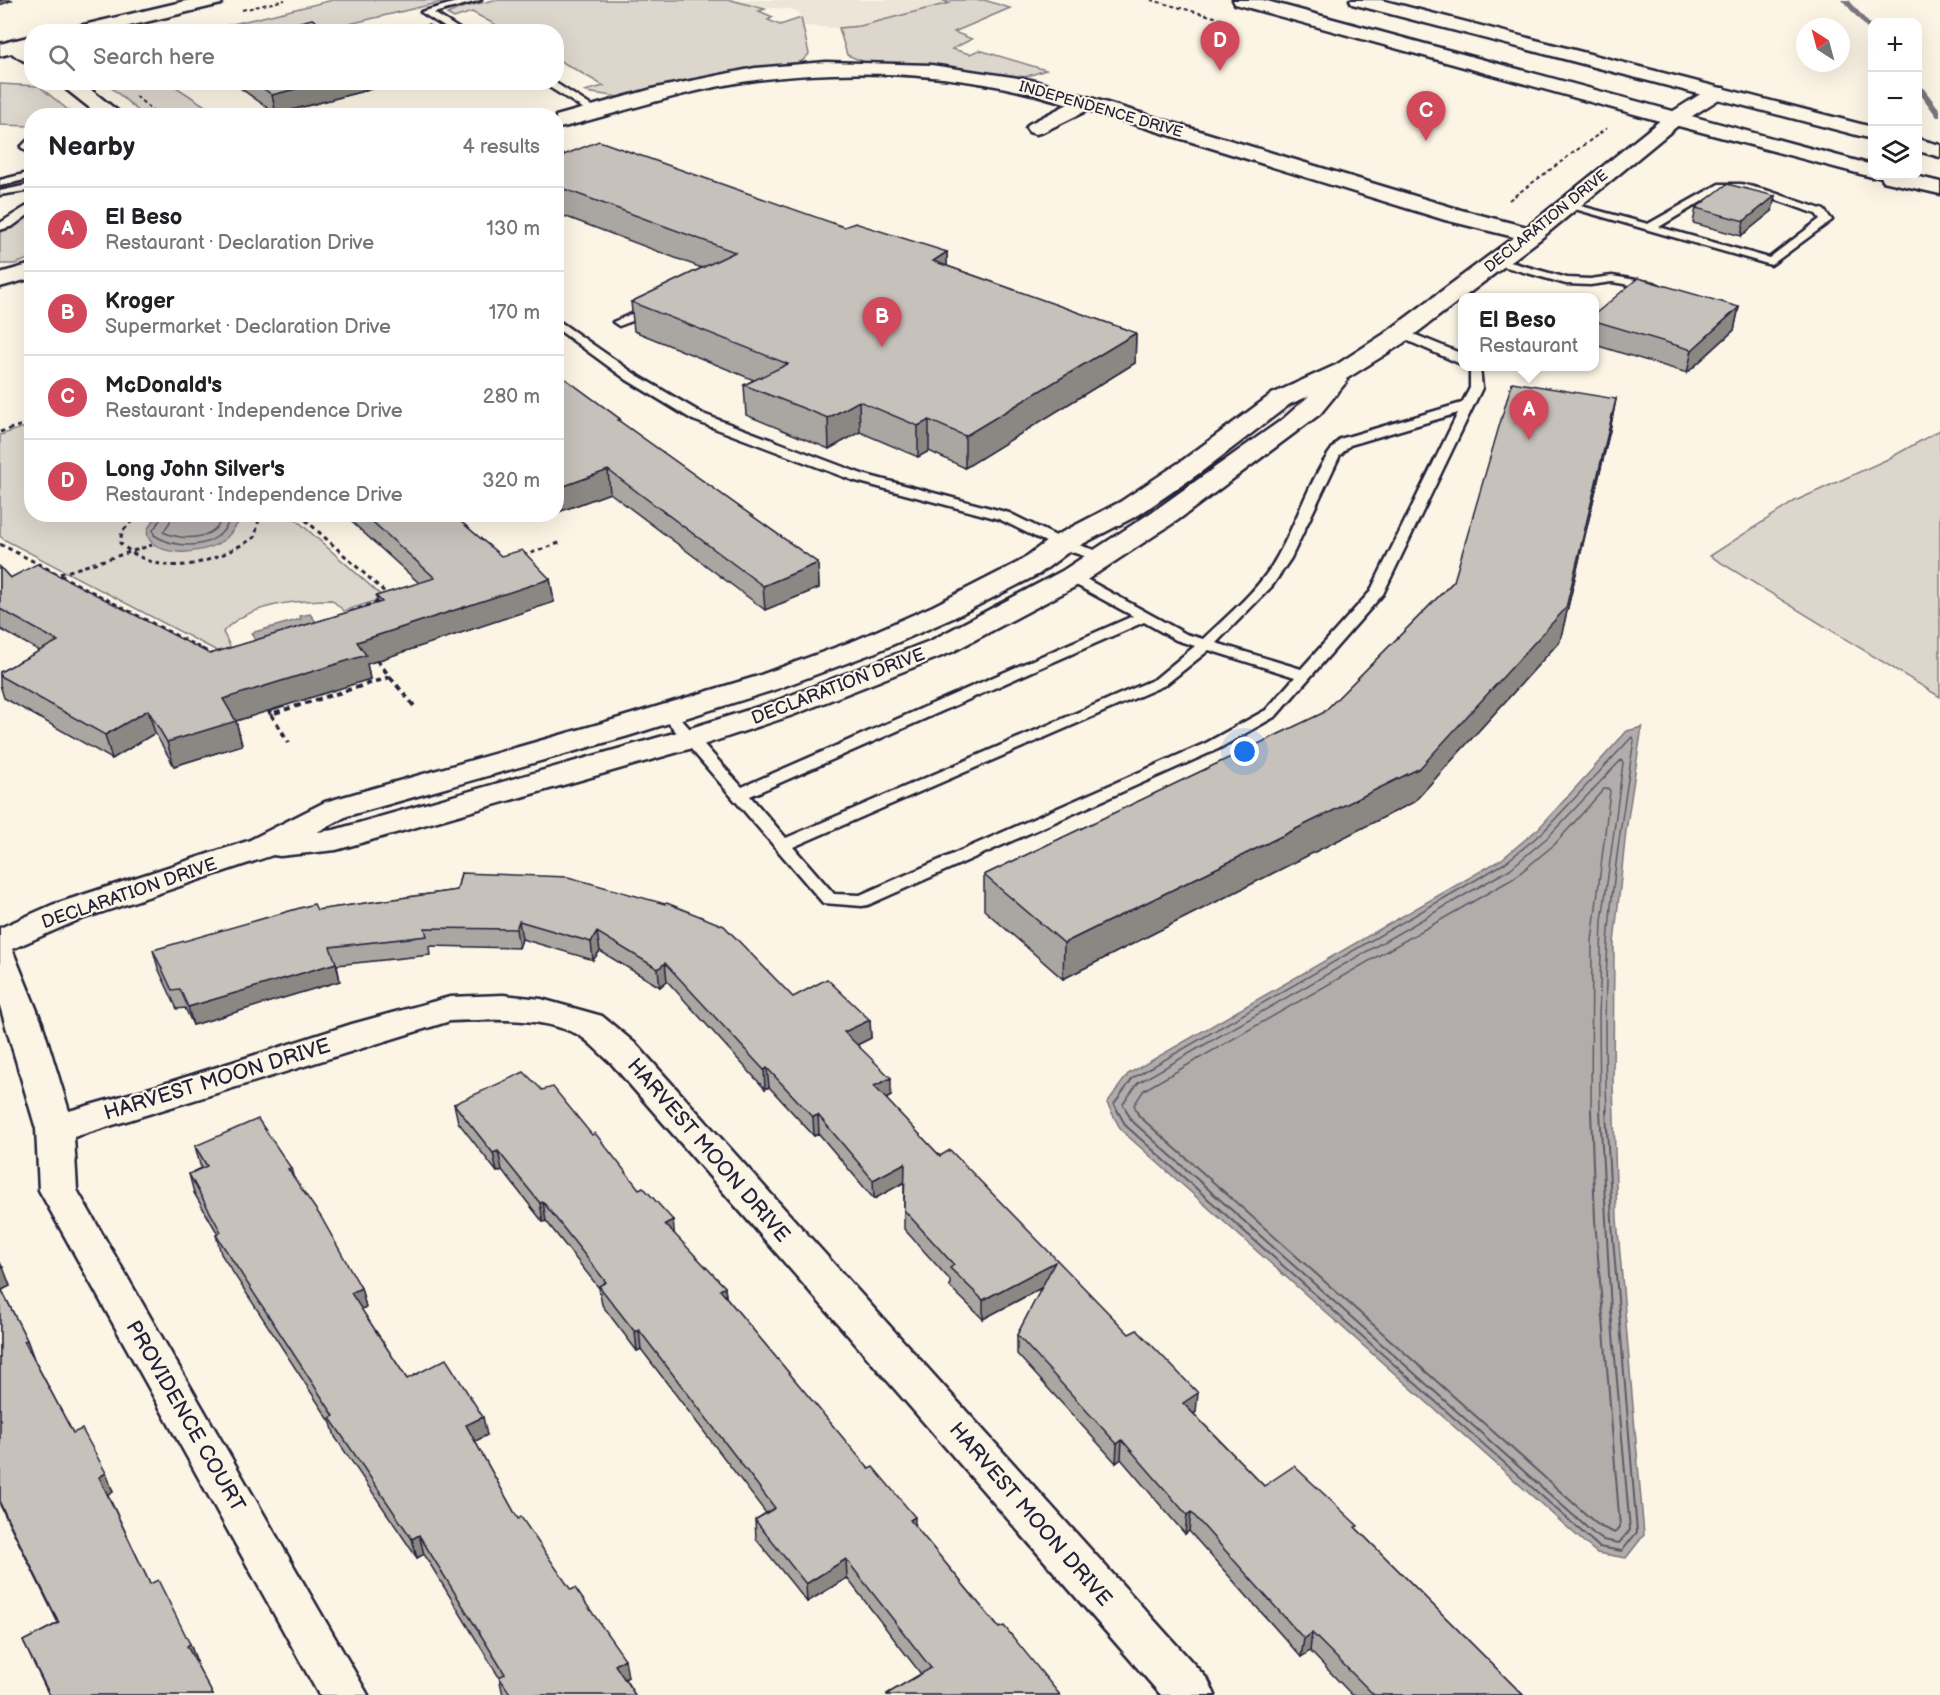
<!DOCTYPE html>
<meta charset="utf-8">
<style>
body{margin:0;font-family:"Balsamiq Sans",sans-serif;background:#f6f6f6;color:#202124}
.controls{position:absolute;right:18px;top:18px;display:grid;overflow:hidden;border-radius:12px;box-shadow:0 6px 24px #0002}
.controls button{width:54px;height:54px;display:grid;place-items:center;padding:0;border:0;border-bottom:2px solid #e0e0e0;background:#fff;color:#202124;font:30px sans-serif}
.compass{position:absolute;left:1796px;top:18px;width:54px;height:54px;border-radius:50%;background:#fff;box-shadow:0 6px 24px #0002;rotate:324deg}
.you{position:absolute;left:1245px;top:752px;width:21px;height:21px;margin:-15px;border:4px solid #fff;border-radius:50%;background:#1a73e8;box-shadow:0 0 0 9px #1a73e833}
.badge{display:grid;place-items:center;width:39px;height:39px;border-radius:50%;background:#d1495b;color:#fff;font-size:20px;font-weight:700}
.pin{position:absolute;translate:-50% -50px;filter:drop-shadow(0 2px 3px #0008)}
.pin::after{content:'';position:absolute;top:32px;width:21px;height:18px;background:inherit;clip-path:polygon(0 0,100% 0,50% 100%)}
.popup{position:absolute;left:1458px;top:293px;width:141px;height:78px;box-sizing:border-box;display:grid;place-content:center;border-radius:12px;background:#fff;filter:drop-shadow(0 2px 4px #0005);font-size:20px;white-space:nowrap;color:#757577}
.popup b{font-size:22px;color:#202124}
.popup::after{content:'';position:absolute;left:50%;top:100%;margin-left:-12px;border:12px solid transparent;border-top-color:#fff}
.list{margin:0;padding:0;list-style:none}
h2{display:flex;justify-content:space-between;align-items:center;height:78px;margin:0;padding:0 24px;font-size:26px}
h2 small{font-size:20px;font-weight:400;color:#757577}
.list li{display:grid;grid-template-columns:39px 1fr auto;gap:18px;align-items:center;box-sizing:border-box;height:84px;padding:0 24px;border-top:2px solid #e0e0e0}
.list b{display:block;font-size:22px;white-space:nowrap}
.list p{margin:0;font-size:20px;white-space:nowrap;color:#757577}
.list em{font-size:20px;font-style:normal;color:#757577}
.icon{flex:none;width:33px;height:33px;fill:none;stroke:currentColor;stroke-width:2;stroke-linecap:round;stroke-linejoin:round}
.map{position:relative;flex:none;width:1940px;height:1695px;overflow:hidden}
.search{position:absolute;background:#fff;box-shadow:0 6px 24px #0002;left:24px;top:24px;width:540px;height:66px;display:flex;align-items:center;gap:15px;box-sizing:border-box;padding:0 21px;border-radius:24px;color:#757577;font-size:22px}
.panel{position:absolute;background:#fff;box-shadow:0 6px 24px #0002;left:24px;top:108px;width:540px;height:414px;border-radius:24px}
.map>svg:first-child{display:block}
.built{fill:#ece5d8}
.green{fill:#dcd6cc;stroke:#7f7c84;stroke-width:1.5}
.water{fill:#b2adab;stroke:#78757e;stroke-width:1.5}
.lines{fill:none;stroke-linecap:round;stroke-linejoin:round}
.shore-far1{stroke:#5c5a68;stroke-width:1.5}
.shore{stroke:#5c5a68;stroke-width:2}
.stream{fill:#78757e;fill-rule:evenodd}
.lane-casing{stroke:#22223b;stroke-width:5}
.street-casing{stroke:#22223b;stroke-width:5}
.secondary-casing{stroke:#22223b;stroke-width:5}
.primary-casing{stroke:#22223b;stroke-width:5}
.path-far2{stroke:#22223b;stroke-width:2;stroke-dasharray:4 3;stroke-linecap:butt}
.path-far1{stroke:#22223b;stroke-width:3;stroke-dasharray:4.5 4;stroke-linecap:butt}
.path{stroke:#22223b;stroke-width:4;stroke-dasharray:6 4.5;stroke-linecap:butt}
.lane{fill:#fcf5e5;fill-rule:evenodd}
.street{fill:#fcf5e5;fill-rule:evenodd}
.secondary{fill:#fcf5e5;fill-rule:evenodd}
.primary{fill:#fcf5e5;fill-rule:evenodd}
.wall{fill:#aaa6a1;stroke:#22223b;stroke-width:1.5}
.shaded-wall{fill:#8b8783;stroke:#22223b;stroke-width:1.5}
.building{fill:#c6c1bb;stroke:#22223b;stroke-width:1.5}
.labels{text-anchor:middle;stroke-width:4.5;stroke-linejoin:round;paint-order:stroke}
.far-street-label{font-size:15px;fill:#22223b;stroke:#fcf5e5}
.street-label{font-size:18px;fill:#22223b;stroke:#fcf5e5}
.near-street-label{font-size:21px;fill:#22223b;stroke:#fcf5e5}
</style>
<div class="map">
<svg width="1940" height="1695" viewBox="0 0 1940 1695">
<rect width="100%" height="100%" fill="#fcf5e5"/>
<filter id="ink" filterUnits="userSpaceOnUse"><feTurbulence type="fractalNoise" baseFrequency=".0167" numOctaves="2"/><feDisplacementMap in="SourceGraphic" scale="12" xChannelSelector="R" yChannelSelector="G"/><feConvolveMatrix kernelMatrix="1 2 1 2 8 2 1 2 1" color-interpolation-filters="sRGB"/></filter>
<g filter="url(#ink)">
<polygon class="built" points="731,0 942,0 950,3 860,26 839,28 802,26 799,12 791,9 754,7"/>
<g class="green">
<polygon points="333,0 450,0 320,31 200,32"/>
<polygon points="494,0 731,0 765,9 759,11 773,17 768,20 780,25 801,18 809,54 802,61 790,65 686,80 619,97 586,92 584,91 604,86 557,59 556,32 507,31 472,12 454,18 447,14 461,8"/>
<polygon points="942,0 984,0 1010,8 954,32 972,39 952,49 970,54 979,50 1046,70 1025,77 941,67 867,63 847,55 839,28 860,26 949,3"/>
<polygon points="106,83 170,83 219,115 143,115"/>
<polygon points="0,84 39,86 68,110 64,115 32,116 31,126 0,125"/>
<polygon points="31,215 31,258 15,264 0,264 0,229"/>
<path d="M31,425L32,514L291,515L384,598L344,611L332,600C297,600 247,604 223,632L238,662L3,539L0,536V435Z"/>
<polygon points="1940,430 1940,697 1710,556 1795,501 1888,459"/>
</g>
<g class="water">
<path d="M161,515H235L238,523C233,530 228,539 219,543C210,549 190,553 179,552C153,551 133,533 161,515Z"/>
<polygon points="310,614 323,631 260,649 251,633 301,619 300,616"/>
<polygon points="1642,727 1626,831 1614,943 1613,1085 1617,1219 1644,1535 1626,1558 1597,1553 1585,1543 1121,1130 1107,1103 1128,1074 1502,859 1539,828 1627,731"/>
</g>
<g class="lines">
<g class="shore-far1">
<path d="M164,514L153,530L154,535C180,552 224,549 231,514"/>
<path d="M171,514L170,522L163,532C183,542 218,540 223,514"/>
<path d="M1118,1111L1114,1104L1133,1078L1505,863L1543,832L1632,737L1634,740C1625,799 1615,858 1610,918C1604,982 1604,1047 1607,1111"/>
<polyline points="1127,1111 1123,1104 1138,1083 1510,869 1548,837 1621,760 1623,763 1602,921 1599,1017 1600,1111"/>
<polyline points="1137,1111 1134,1105 1144,1090 1514,878 1555,844 1604,789 1608,788 1610,791 1592,941 1591,1111"/>
</g>
<g class="shore">
<polyline points="1117,1110 1126,1126 1599,1547 1622,1551 1637,1532 1613,1238 1606,1110"/>
<polyline points="1126,1110 1132,1121 1593,1533 1603,1540 1619,1543 1630,1530 1611,1311 1600,1110"/>
<polyline points="1136,1110 1139,1116 1599,1526 1615,1533 1620,1527 1595,1220 1591,1110"/>
</g>
<g class="stream">
<polygon points="1842,0 1849,0 1872,27 1872,33 1870,32"/>
<polygon points="1918,85 1921,85 1940,110 1940,117 1937,117 1918,91"/>
</g>
<g class="lane-casing">
<g id="lane">
<polygon points="464,0 481,0 434,13 464,32 452,32 421,12"/>
<polygon points="541,82 554,82 601,112 592,114"/>
<polygon points="107,107 111,108 111,112 101,116 85,116"/>
<polygon points="32,136 32,155 21,147"/>
<polygon points="32,172 32,178 0,186 0,180"/>
<polygon points="32,184 32,190 0,195 0,191"/>
<path d="M1719,184H1741L1769,191L1824,210L1832,220L1771,265L1561,205L1566,202L1648,224ZM1721,190C1755,190 1785,203 1816,214L1820,219L1769,258L1659,227Z"/>
<polygon points="32,203 32,212 13,226 0,230 0,223"/>
<polygon points="1496,258 1567,278 1590,279 1612,276 1654,283 1660,286 1654,289 1612,282 1590,285 1566,284 1492,263 1492,259"/>
<polygon points="652,305 658,309 656,312 619,326 613,322"/>
<polygon points="556,319 635,374 703,414 862,474 1009,513 1066,541 1107,554 1109,557 1102,561 1097,560 1056,547 999,519 852,480 693,420 627,380 556,328"/>
<polygon points="1401,329 1460,353 1463,355 1463,365 1397,336 1395,333"/>
<path d="M1465,366L1480,367L1482,388L1383,594L1276,716L1218,749L868,905L862,906L823,903L660,713L668,708L673,710L742,787L1133,616L1067,580L1065,577L1067,574H1077L1186,634L1203,639C1229,614 1260,589 1277,557C1299,519 1311,472 1340,439L1462,403L1470,388V371ZM1458,413L1370,592L1301,669L1216,643L1272,586L1291,558L1340,455L1350,445ZM1144,622L1176,640L1195,646L1155,679L786,838L750,796ZM1209,650L1295,677L1266,710L1206,743L860,895L834,894L793,847L1165,685Z"/>
</g>
</g>
<g class="street-casing">
<g id="street">
<path d="M15,40L32,49V64C22,61 11,54 5,46L8,42Z"/>
<path d="M826,62L931,65L1031,80L1461,210L1527,227L1667,115L1710,88H1724L1727,92L1724,96L1681,123L1539,240L1402,344L1346,379L1347,381L1320,414L1178,520L1082,583L952,652L793,715L703,745L336,850L280,856L273,855L76,921L12,949L42,1023L69,1111L161,1085L352,1024L450,997L503,995L541,999L602,1016L637,1045L1208,1680L1215,1695H1161L611,1063C600,1054 588,1039 575,1033C536,1016 491,1020 450,1021L74,1137L77,1190L368,1695H319L39,1190L36,1129L0,1006V928L52,905L248,841L325,802L606,722L755,677L856,640L933,606L1019,562L1051,538L1120,502L1183,460L1272,394L1336,365L1384,334L1514,237L1445,220L1088,110L1043,132L1036,134L1029,132L1026,128L1029,124L1068,104C970,73 859,67 756,80C688,89 623,112 556,129V116L656,88L755,68ZM1309,396L1283,419L1158,508L1062,571L932,640L771,703L681,731L334,830L317,832L347,816L628,736L777,689L876,652L953,618L1039,574L1071,550L1140,514L1201,472L1290,404Z"/>
<polygon points="57,82 81,82 124,116 100,116"/>
<polygon points="32,264 32,278 0,287 0,273"/>
</g>
</g>
<g class="secondary-casing">
<g id="secondary">
<polygon points="190,0 223,0 221,4 104,32 69,32 71,28"/>
<polygon points="32,36 32,48 0,56 0,44"/>
</g>
</g>
<g class="primary-casing">
<g id="primary">
<polygon points="1233,0 1263,0 1872,165 1872,176 1880,176 1872,177 1667,123 1235,4"/>
<polygon points="1350,0 1381,0 1872,127 1872,139 1352,4"/>
<polygon points="1918,139 1940,145 1940,157 1918,151"/>
<polygon points="1881,176 1915,176 1940,182 1940,194 1883,181"/>
</g>
</g>
<g class="path-far2">
<polyline points="1151,0 1222,19"/>
<polyline points="242,10 285,0"/>
<polyline points="136,96 158,116"/>
<polyline points="1509,200 1607,128"/>
</g>
<g class="path-far1">
<polyline points="0,432 32,422"/>
<path d="M138,514L122,532L120,543C163,582 211,564 255,537L260,514"/>
<polyline points="299,514 389,596"/>
<polyline points="0,544 204,650"/>
<polyline points="523,556 562,542"/>
<polyline points="60,574 152,545"/>
<polyline points="350,612 382,600"/>
</g>
<g class="path">
<polyline points="201,649 215,656"/>
<polyline points="390,677 414,706"/>
<polyline points="267,709 271,714 390,677 375,658"/>
<polyline points="271,714 289,743"/>
</g>
<use href="#lane" class="lane"/>
<use href="#street" class="street"/>
<use href="#secondary" class="secondary"/>
<use href="#primary" class="primary"/>
</g>
<g class="wall">
<polygon points="232,82 398,82 276,114"/>
<polygon points="556,158 947,252 947,266 1136,333 1135,363 965,468 929,451 918,457 860,432 829,449 746,415 744,385 754,380 634,331 631,302 702,268 556,213"/>
<polygon points="1696,208 1772,211 1741,236 1693,223"/>
<polygon points="1739,307 1734,330 1687,373 1595,345 1595,314"/>
<polygon points="556,372 620,419 620,422 818,563 819,588 765,610 610,493 556,513"/>
<polygon points="1616,399 1610,430 1560,641 1414,802 1063,979 984,910 984,875 1323,713 1454,581"/>
<polygon points="343,514 452,514 501,556 550,579 554,602 367,664 370,679 236,721 242,745 174,766 155,733 112,759 4,698 0,685 0,672 40,651 0,629 0,567 10,578 210,654 378,603 376,596 419,583"/>
<polygon points="461,873 793,997 870,1020 871,1038 857,1045 891,1096 886,1099 940,1156 1196,1412 1194,1414 1264,1486 1357,1529 1523,1695 1352,1695 1310,1651 1301,1657 1189,1531 1185,1534 1121,1459 1116,1463 1017,1354 1017,1335 1042,1288 983,1319 950,1287 950,1280 904,1229 904,1182 874,1199 819,1134 814,1136 769,1087 765,1089 667,981 660,987 600,951 593,960 522,939 519,948 429,946 430,955 337,965 340,981 193,1025 185,1008 177,1009 158,968 153,950 317,910 457,890"/>
<polygon points="454,1104 674,1234 725,1287 726,1297 999,1628 1060,1695 887,1695 887,1694 921,1674 847,1578 807,1602 756,1539 755,1520 766,1513 641,1349 637,1351 602,1305 599,1288 546,1221 543,1222 502,1170 497,1172 458,1122"/>
<polygon points="195,1146 294,1179 361,1288 366,1307 361,1309 407,1379 487,1435 475,1441 518,1519 628,1677 625,1679 635,1695 503,1695 499,1677 424,1554 417,1558 335,1437 331,1423 221,1254 216,1235 218,1234 194,1193 189,1174 202,1168 200,1165"/>
<polygon points="0,1262 10,1286 2,1290 27,1340 34,1359 73,1433 106,1473 113,1492 108,1495 150,1584 190,1644 197,1662 196,1663 213,1695 49,1695 32,1660 23,1641 58,1623 0,1505"/>
</g>
<g class="shaded-wall">
<polygon points="0,0 13,0 0,5"/>
<polygon points="322,82 398,82 276,114 272,95"/>
<polygon points="1775,196 1772,211 1741,236 1744,221"/>
<polygon points="947,252 947,282 933,261"/>
<polygon points="1739,307 1734,330 1687,373 1692,350"/>
<polygon points="1136,333 1135,363 965,468 965,436"/>
<polygon points="1616,399 1610,430 1560,641 1414,802 1063,979 1064,943 1420,768"/>
<polygon points="859,401 860,432 829,449 828,418"/>
<polygon points="929,420 929,451 918,457 918,426"/>
<polygon points="608,470 610,493 556,513 556,489"/>
<polygon points="818,563 819,588 765,610 763,586"/>
<polygon points="550,579 554,602 367,664 370,679 236,721 242,745 174,766 167,742 223,699 357,642"/>
<polygon points="148,710 155,733 112,759 105,735"/>
<polygon points="519,921 522,939 519,948 516,929"/>
<polygon points="597,932 600,951 593,960 591,942"/>
<polygon points="336,963 340,981 193,1025 188,1007"/>
<polygon points="665,963 667,981 660,987 658,969"/>
<polygon points="870,1020 871,1038 845,1051 844,1032"/>
<polygon points="767,1068 769,1087 765,1089 764,1070"/>
<polygon points="891,1078 891,1096 875,1105 874,1086"/>
<polygon points="818,1115 819,1134 814,1136 813,1117"/>
<polygon points="498,1151 502,1170 497,1172 493,1153"/>
<polygon points="905,1163 905,1182 874,1199 873,1180"/>
<polygon points="291,1168 296,1187 288,1169"/>
<polygon points="543,1202 546,1221 543,1222 540,1203"/>
<polygon points="673,1220 675,1239 665,1224"/>
<polygon points="1055,1262 1054,1281 983,1319 983,1300"/>
<polygon points="3,1267 10,1286 0,1291 0,1269"/>
<polygon points="725,1287 727,1306 720,1290"/>
<polygon points="361,1288 366,1307 356,1312 351,1293"/>
<polygon points="639,1330 641,1349 637,1351 635,1332"/>
<polygon points="27,1340 34,1359 32,1360 24,1341"/>
<polygon points="1198,1393 1196,1412 1181,1422 1183,1403"/>
<polygon points="483,1417 487,1435 470,1444 466,1425"/>
<polygon points="1122,1440 1121,1459 1116,1463 1117,1444"/>
<polygon points="106,1473 113,1492 106,1495 99,1477"/>
<polygon points="1191,1512 1189,1531 1185,1534 1187,1515"/>
<polygon points="915,1517 915,1536 910,1520"/>
<polygon points="419,1535 424,1554 417,1558 412,1539"/>
<polygon points="846,1559 847,1578 807,1602 806,1584"/>
<polygon points="1312,1633 1310,1651 1301,1657 1304,1639"/>
<polygon points="190,1644 197,1662 194,1664 187,1646"/>
<polygon points="625,1659 628,1677 618,1683 615,1665"/>
</g>
<g class="building">
<polygon points="312,19 332,32 260,32"/>
<polygon points="428,25 441,32 400,32"/>
<polygon points="255,82 322,82 272,95"/>
<polygon points="599,141 844,227 855,223 947,252 933,261 1136,333 965,436 929,420 918,426 859,401 828,418 744,385 788,364 631,302 735,252 556,186 556,158"/>
<polygon points="1727,184 1775,196 1744,221 1696,208"/>
<polygon points="1638,278 1739,307 1692,350 1595,321 1595,314"/>
<polygon points="556,372 620,419 618,420 818,563 763,586 608,470 556,489"/>
<polygon points="1512,382 1616,399 1566,608 1420,768 1064,943 984,875 1323,713 1454,581"/>
<polygon points="364,514 452,514 501,556 522,550 550,579 357,642 366,655 223,699 236,721 167,742 148,710 105,735 0,676 0,672 58,641 0,609 0,567 10,578 37,564 210,654 382,602 376,596 435,578"/>
<polygon points="461,873 568,877 665,904 667,903 724,926 793,997 827,979 870,1020 844,1032 891,1078 874,1086 940,1156 950,1150 1129,1334 1137,1330 1198,1393 1183,1403 1264,1486 1294,1466 1358,1526 1355,1527 1523,1695 1374,1695 1312,1633 1304,1639 1191,1512 1187,1515 1122,1440 1117,1444 1017,1335 1055,1262 983,1300 950,1268 954,1265 904,1210 905,1163 873,1180 818,1115 813,1117 767,1068 764,1070 665,963 658,969 597,932 591,942 519,921 516,929 425,928 427,936 330,947 336,963 188,1007 180,989 172,990 153,950 314,904 317,910 457,890"/>
<polygon points="524,1072 542,1090 553,1087 592,1135 595,1133 639,1189 643,1187 673,1220 665,1224 725,1287 720,1290 869,1469 873,1467 915,1517 910,1520 999,1628 1004,1626 1060,1695 888,1695 887,1694 931,1668 846,1559 806,1584 755,1520 775,1508 639,1330 635,1332 599,1286 606,1282 543,1202 540,1203 498,1151 493,1153 454,1104"/>
<polygon points="258,1119 291,1168 288,1169 321,1217 361,1288 351,1293 407,1379 446,1359 483,1417 466,1425 518,1519 521,1517 571,1590 575,1588 625,1659 615,1665 635,1695 511,1695 499,1677 505,1674 419,1535 412,1539 330,1418 334,1416 216,1235 221,1232 189,1174 207,1166 195,1146"/>
<polygon points="0,1287 27,1340 24,1341 73,1433 82,1429 106,1473 99,1477 150,1584 158,1580 190,1644 187,1646 213,1695 50,1695 23,1641 59,1623 0,1503"/>
</g>
</g>
<g class="labels">
<g class="far-street-label">
<text transform="translate(1101 109) rotate(16)" y="5">INDEPENDENCE DRIVE</text>
<text transform="translate(1546 221) rotate(-39)" y="5">DECLARATION DRIVE</text>
</g>
<g class="street-label">
<text transform="translate(838 686) rotate(-21)" y="6">DECLARATION DRIVE</text>
<text transform="translate(129 893) rotate(-19)" y="6">DECLARATION DRIVE</text>
</g>
<g class="near-street-label">
<text transform="translate(217 1079) rotate(-17)" y="7">HARVEST MOON DRIVE</text>
<text transform="translate(709 1150) rotate(49)" y="7">HARVEST MOON DRIVE</text>
<text transform="translate(186 1416) rotate(60)" y="7">PROVIDENCE COURT</text>
<text transform="translate(1031 1514) rotate(49)" y="7">HARVEST MOON DRIVE</text>
</g>
</g>
</svg>
<div class="controls">
<button>+</button>
<button>−</button>
<button><svg class="icon" aria-label="layers" viewBox="0 0 24 24"><path d="M12 4l9 5-9 5-9-5zM3 14l9 5 9-5"/></svg></button>
</div>
<svg class="compass" viewBox="-18 -18 36 36"><path d="M0-13l5 13h-10z" fill="#e53935"/><path d="M0 13l5-13h-10z" fill="#757577"/></svg>
<div class="you"></div>
<div class="pin badge" style="left:1529px;top:440px">A</div>
<div class="popup"><b>El Beso</b>Restaurant</div>
<div class="pin badge" style="left:882px;top:347px">B</div>
<div class="pin badge" style="left:1426px;top:141px">C</div>
<div class="pin badge" style="left:1220px;top:71px">D</div>
<div class="search"><svg class="icon" aria-label="search" viewBox="0 0 24 24"><circle cx="10" cy="10" r="6"/><path d="M15 15l6 6"/></svg>Search here</div>
<section class="panel">
<h2>Nearby<small>4 results</small></h2>
<ul class="list">
<li><span class="badge">A</span><div><b>El Beso</b><p>Restaurant · Declaration Drive</p></div><em>130 m</em></li>
<li><span class="badge">B</span><div><b>Kroger</b><p>Supermarket · Declaration Drive</p></div><em>170 m</em></li>
<li><span class="badge">C</span><div><b>McDonald's</b><p>Restaurant · Independence Drive</p></div><em>280 m</em></li>
<li><span class="badge">D</span><div><b>Long John Silver's</b><p>Restaurant · Independence Drive</p></div><em>320 m</em></li>
</ul>
</section>
</div>
